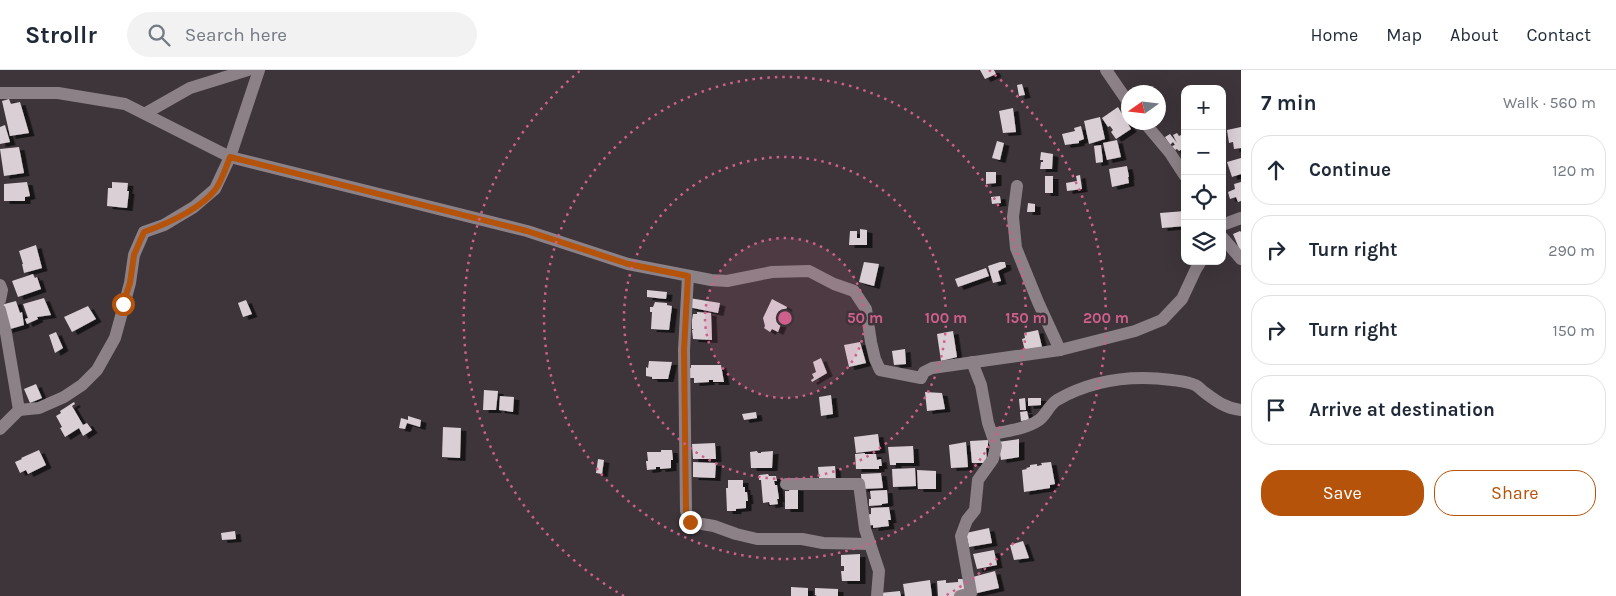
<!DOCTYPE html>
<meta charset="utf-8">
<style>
body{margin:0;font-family:Karla,sans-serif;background:#f2f2f3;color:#1f2937}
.controls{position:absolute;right:15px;top:15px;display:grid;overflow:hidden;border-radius:10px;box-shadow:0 5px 20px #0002}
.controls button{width:45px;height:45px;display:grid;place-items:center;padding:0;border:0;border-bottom:1px solid #e0e1e3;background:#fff;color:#1f2937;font:25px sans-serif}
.compass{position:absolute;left:1121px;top:15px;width:45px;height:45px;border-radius:50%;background:#fff;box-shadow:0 5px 20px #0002;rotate:256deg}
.stop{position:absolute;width:15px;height:15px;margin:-11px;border:4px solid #b45309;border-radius:50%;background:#fff}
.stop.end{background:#b45309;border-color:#fff;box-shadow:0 1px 5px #0008}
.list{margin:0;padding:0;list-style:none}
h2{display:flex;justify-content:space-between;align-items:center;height:65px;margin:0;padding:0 20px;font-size:21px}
h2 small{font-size:16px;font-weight:400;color:#747a83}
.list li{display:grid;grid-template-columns:32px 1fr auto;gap:15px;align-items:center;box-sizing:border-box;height:70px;margin:0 10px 10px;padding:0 10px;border:1px solid #e0e1e3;border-radius:20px}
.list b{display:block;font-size:19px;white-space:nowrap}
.list em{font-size:16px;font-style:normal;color:#747a83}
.actions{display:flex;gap:10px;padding:15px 20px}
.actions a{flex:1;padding:11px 0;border:1px solid #b45309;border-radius:20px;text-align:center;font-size:18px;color:#b45309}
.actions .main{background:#b45309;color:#fff}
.icon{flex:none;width:28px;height:28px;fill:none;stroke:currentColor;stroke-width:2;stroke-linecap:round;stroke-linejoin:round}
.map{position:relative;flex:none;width:1241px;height:526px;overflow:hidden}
header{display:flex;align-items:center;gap:30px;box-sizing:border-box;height:70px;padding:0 25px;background:#fff;border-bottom:1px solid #e0e1e3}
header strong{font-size:24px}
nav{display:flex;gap:28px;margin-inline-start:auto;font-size:18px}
.search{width:350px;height:45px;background:#f2f2f3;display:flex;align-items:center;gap:12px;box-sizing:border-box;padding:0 18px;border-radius:28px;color:#747a83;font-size:19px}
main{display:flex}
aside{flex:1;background:#fff}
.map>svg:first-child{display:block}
.building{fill:#dacfd5;filter:url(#shadow)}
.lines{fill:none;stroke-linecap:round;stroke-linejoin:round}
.minor{stroke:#8b8187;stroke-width:12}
.route{stroke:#b45309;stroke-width:6}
.ring{fill:none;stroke:#cf5f8b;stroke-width:2.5;stroke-dasharray:2.5 5}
.centre{fill:#cf5f8b;stroke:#3d353a;stroke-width:2.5}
.ring-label{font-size:15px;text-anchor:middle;font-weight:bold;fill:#cf5f8b;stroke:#3d353a;stroke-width:5;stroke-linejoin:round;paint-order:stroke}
</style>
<header>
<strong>Strollr</strong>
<div class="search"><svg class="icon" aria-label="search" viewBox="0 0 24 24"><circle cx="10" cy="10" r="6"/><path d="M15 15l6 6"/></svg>Search here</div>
<nav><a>Home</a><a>Map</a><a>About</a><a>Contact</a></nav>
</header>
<main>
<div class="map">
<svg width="1241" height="526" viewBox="0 0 1241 526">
<defs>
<filter id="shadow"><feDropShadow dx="5.5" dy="3" stdDeviation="0" flood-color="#0009"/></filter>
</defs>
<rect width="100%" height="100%" fill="#3d353a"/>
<g class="building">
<polygon points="980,0 994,0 996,4 985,9"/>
<polygon points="1022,14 1025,25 1019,26 1017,15"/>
<polygon points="9,29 11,34 20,32 29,63 10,66 2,31"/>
<polygon points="1118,37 1131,59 1116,69 1111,62 1113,60 1110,56 1108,57 1102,48"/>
<polygon points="1013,38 1016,62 1003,63 999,41"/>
<polygon points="1100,47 1105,69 1089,74 1084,51"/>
<polygon points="5,55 10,72 0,74 0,57"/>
<polygon points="1081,56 1084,69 1079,71 1079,73 1065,75 1062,64 1075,61 1074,58"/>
<polygon points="1241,57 1241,78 1234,79 1233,72 1229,73 1227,60"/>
<polygon points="1177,63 1179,66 1183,64 1185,67 1185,77 1179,81 1177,79 1175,80 1172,76 1175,75 1173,72 1170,75 1165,67 1170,64 1177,73 1173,65"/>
<polygon points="1117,70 1121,87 1107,90 1103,73"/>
<polygon points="997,71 1004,73 1000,90 992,88"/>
<polygon points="1101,75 1103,92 1096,93 1094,76"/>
<polygon points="19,77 24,103 4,106 0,79"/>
<polygon points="1041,82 1053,84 1052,99 1040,99 1041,92 1043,92 1043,90 1040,90"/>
<polygon points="1241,88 1241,104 1232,107 1227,92"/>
<polygon points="1127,96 1129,107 1128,107 1129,113 1112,117 1109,99"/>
<polygon points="986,102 996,102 996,113 986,114"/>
<polygon points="1080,105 1082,119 1067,121 1066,113 1077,111 1076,106"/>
<rect x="1045" y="106" width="8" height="17"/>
<polygon points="27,112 30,126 25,127 25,131 4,131 4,114"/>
<polygon points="112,112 128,113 127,121 129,121 127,138 107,136 108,118 112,118"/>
<polygon points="1241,112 1241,131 1238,132 1236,127 1230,129 1228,122 1235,119 1234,114"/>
<polygon points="1000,126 1001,133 992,134 991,127"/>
<polygon points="1028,133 1035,134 1035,142 1027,142"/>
<polygon points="1185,141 1185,156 1162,158 1160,143"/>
<polygon points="860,159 867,160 867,175 849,175 850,161 857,161 857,168 860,168"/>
<polygon points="1240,161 1241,162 1241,183 1233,164"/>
<polygon points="36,175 42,198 24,203 22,194 23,194 19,181"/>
<polygon points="864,192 879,194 874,216 859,212"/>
<polygon points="1000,192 1005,192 1006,197 998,201 1001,211 993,213 988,196"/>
<polygon points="986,198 989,206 958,217 955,209"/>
<polygon points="33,204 35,208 37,207 41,219 18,227 12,211"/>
<polygon points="647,220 667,222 666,229 647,227"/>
<polygon points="44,228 51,245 37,247 38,249 27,254 25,249 28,248 23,234"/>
<polygon points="689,228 720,233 718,243 688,237"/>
<polygon points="772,229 787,237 779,253 781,254 778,262 772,259 770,262 764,258 765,256 763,248"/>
<polygon points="246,230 252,244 243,247 238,233"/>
<polygon points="16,231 20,243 22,242 24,255 7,260 1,235"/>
<polygon points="655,232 667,233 667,235 672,236 669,260 651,259 652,242 650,242 650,237 653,237"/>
<polygon points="88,236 96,249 72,262 64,247"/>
<polygon points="697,242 711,243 712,270 693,269 692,260 694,259 692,259 692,250 693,244 697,244"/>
<polygon points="1038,260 1042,277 1025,281 1022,269 1025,268 1024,263"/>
<polygon points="953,261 957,287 941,291 937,264"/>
<polygon points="56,262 63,278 55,283 49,265"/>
<polygon points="860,272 866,293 849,297 844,275"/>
<polygon points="905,279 906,294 894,295 892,281"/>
<polygon points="821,288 827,303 812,312 811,310 814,308 812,304 816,302 813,292"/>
<polygon points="649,291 672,292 668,309 652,309 652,307 646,306 646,297 648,298"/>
<polygon points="691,295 721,295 724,312 713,312 713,310 709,310 709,312 694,313 694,308 690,308 689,298 691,298"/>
<polygon points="36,314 42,328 30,333 24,319"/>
<polygon points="484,320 498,321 496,340 483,340"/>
<polygon points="925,322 942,323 945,339 927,341"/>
<polygon points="831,325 833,344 821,346 819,327"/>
<polygon points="500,326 514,327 513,342 499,340"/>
<polygon points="1025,328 1026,340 1020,340 1019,329"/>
<polygon points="1028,328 1041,328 1041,335 1028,336"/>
<polygon points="74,332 75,334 72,336 83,355 87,353 92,360 83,366 79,358 65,367 60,358 62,357 56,346 61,343 60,341"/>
<polygon points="1027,341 1029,350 1021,351 1020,342"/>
<polygon points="756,342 757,348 744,350 742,344"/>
<polygon points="408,346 421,350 420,357 407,353 405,359 399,358 401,348 408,350"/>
<polygon points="443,357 461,358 460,388 442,387"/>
<polygon points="878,364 880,380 856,383 854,367"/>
<polygon points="1019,369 1019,387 1001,390 998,372"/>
<polygon points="988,370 988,378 986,378 987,393 972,393 970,371"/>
<polygon points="966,372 968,397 951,398 949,375"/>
<polygon points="715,373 716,389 693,389 692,374"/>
<polygon points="913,376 914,393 896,393 896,395 890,395 888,377"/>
<polygon points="39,380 46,395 28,404 26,400 20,403 15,392 22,389 21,388"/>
<polygon points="661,380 672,380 673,390 671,390 671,398 660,399 660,397 656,397 656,399 647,400 646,391 648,391 647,382 661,382"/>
<polygon points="757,381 758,383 761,383 761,382 773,381 772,398 751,398 750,382"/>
<polygon points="865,383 865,384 876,384 877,390 881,389 882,396 879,396 879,399 856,399 855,384"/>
<polygon points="598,389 604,390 602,404 596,403"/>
<polygon points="693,392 716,393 715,408 693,407"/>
<polygon points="1051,392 1055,414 1050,415 1050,418 1024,422 1022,400 1027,399 1026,398 1030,397 1030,395 1037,394 1037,396 1042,395 1041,393"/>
<polygon points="835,396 836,413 819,408 818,397"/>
<polygon points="915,398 916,416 893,417 892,399"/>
<polygon points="917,400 936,401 936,419 918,419"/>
<polygon points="881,403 883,418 862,419 861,404"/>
<polygon points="768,404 769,406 776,406 777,411 774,411 775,415 777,415 779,429 777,429 778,434 770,435 769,432 763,433 761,410 759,410 759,405"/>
<polygon points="728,410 743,410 743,417 745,417 745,422 747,422 748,431 746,431 746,438 736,439 736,441 727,441 726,418 728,418"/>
<polygon points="790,417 798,418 798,439 785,439 785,421 789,421"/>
<polygon points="887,420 888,433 882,434 882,435 869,436 869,429 871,429 870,421"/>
<polygon points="889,437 891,450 888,450 889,456 873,458 873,455 866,456 865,445 871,444 871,438"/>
<polygon points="989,458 992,473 969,477 966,463"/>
<polygon points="235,461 236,469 222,470 221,463"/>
<polygon points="1023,471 1029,488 1014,490 1010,475"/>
<polygon points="994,480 997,495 977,499 973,484"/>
<polygon points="860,484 860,511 842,511 841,501 844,501 844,496 841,496 841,485"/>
<polygon points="995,501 999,518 973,524 969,508"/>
<polygon points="958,509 965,509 966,523 955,526 938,526 937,511 946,510 946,513 958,512"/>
<polygon points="930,510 932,526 905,526 903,514"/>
<polygon points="791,517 808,518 808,526 791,526"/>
<polygon points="815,518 838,519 838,526 817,526 815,525"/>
<polygon points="900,521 901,526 881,526 880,523"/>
</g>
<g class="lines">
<g class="minor">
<polyline points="1106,0 1128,32"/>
<polyline points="0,23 58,23 125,34 230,87 527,161 628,194 711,210 727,211 772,202 809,201 834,214 854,221 866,239 871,272 875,289 880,300 921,308 924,302 932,298 1060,280 1135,261 1162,250 1182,229 1196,199 1201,191"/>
<polyline points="146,43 190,18 248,0"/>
<polyline points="1144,52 1170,83 1185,106"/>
<polyline points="1017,116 1013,147 1016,178 1038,232 1060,280"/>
<polyline points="1222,155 1241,148"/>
<polyline points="1222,167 1241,189"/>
<polyline points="688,206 684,280 686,441 690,452 714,456 736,464 757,469 802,469 823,473 870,474"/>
<polyline points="0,215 2,220 0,230"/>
<polyline points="0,240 6,263 19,340 0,359"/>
<polyline points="19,340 39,338 64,327 82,315 97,300 115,268 130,213 134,185 144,162 164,155 194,137 215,119 230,87 259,0"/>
<path d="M992,364C1007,361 1026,359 1039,350C1046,345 1049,335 1057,330C1092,310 1133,305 1172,310C1179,311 1189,312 1195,315C1198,316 1201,320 1204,322C1216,331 1225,338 1241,340"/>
<polyline points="786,414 859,414 865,459 879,501 877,526"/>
<polyline points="960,526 971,523 961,466 967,450 975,440 978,410 993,389 996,376 988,353 981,315 972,292"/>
</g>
</g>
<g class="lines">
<path class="route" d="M123,234L130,213L134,185L144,162C166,154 200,139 215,120C222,111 226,97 230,87L527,161L628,194L688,206L684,280L686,441L690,452"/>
</g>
<circle cx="785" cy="248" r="80" fill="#cf5f8b" fill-opacity=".12"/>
<g class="ring">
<circle cx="785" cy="248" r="80"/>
<circle cx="785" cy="248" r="161"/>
<circle cx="785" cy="248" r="241"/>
<path d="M624 526A321 321 0 0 1 581 0M989 0A321 321 0 0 1 945 526"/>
</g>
<circle cx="785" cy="248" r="8" class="centre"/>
<g class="ring-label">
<text x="865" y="253">50 m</text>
<text x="946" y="253">100 m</text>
<text x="1026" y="253">150 m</text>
<text x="1106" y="253">200 m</text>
</g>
</svg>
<div class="controls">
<button>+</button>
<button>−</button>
<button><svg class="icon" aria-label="locate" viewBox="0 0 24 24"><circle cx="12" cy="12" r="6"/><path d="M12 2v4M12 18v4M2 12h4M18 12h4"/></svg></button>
<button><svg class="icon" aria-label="layers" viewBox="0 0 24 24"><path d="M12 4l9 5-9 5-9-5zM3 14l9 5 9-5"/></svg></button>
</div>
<svg class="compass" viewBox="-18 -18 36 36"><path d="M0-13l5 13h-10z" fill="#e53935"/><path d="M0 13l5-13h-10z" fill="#747a83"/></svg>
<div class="stop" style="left:123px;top:234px"></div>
<div class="stop end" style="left:690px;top:452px"></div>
</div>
<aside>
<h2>7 min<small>Walk · 560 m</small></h2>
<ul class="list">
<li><svg class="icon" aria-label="ahead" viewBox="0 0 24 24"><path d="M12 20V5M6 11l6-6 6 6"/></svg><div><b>Continue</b></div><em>120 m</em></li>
<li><svg class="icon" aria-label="right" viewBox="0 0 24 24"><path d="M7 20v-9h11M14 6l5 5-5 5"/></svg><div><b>Turn right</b></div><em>290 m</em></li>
<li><svg class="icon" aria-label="right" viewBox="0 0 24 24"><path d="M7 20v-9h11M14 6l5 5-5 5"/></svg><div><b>Turn right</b></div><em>150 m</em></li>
<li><svg class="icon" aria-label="arrive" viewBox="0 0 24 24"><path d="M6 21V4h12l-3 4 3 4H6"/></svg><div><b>Arrive at destination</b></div></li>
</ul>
<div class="actions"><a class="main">Save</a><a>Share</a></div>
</aside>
</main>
